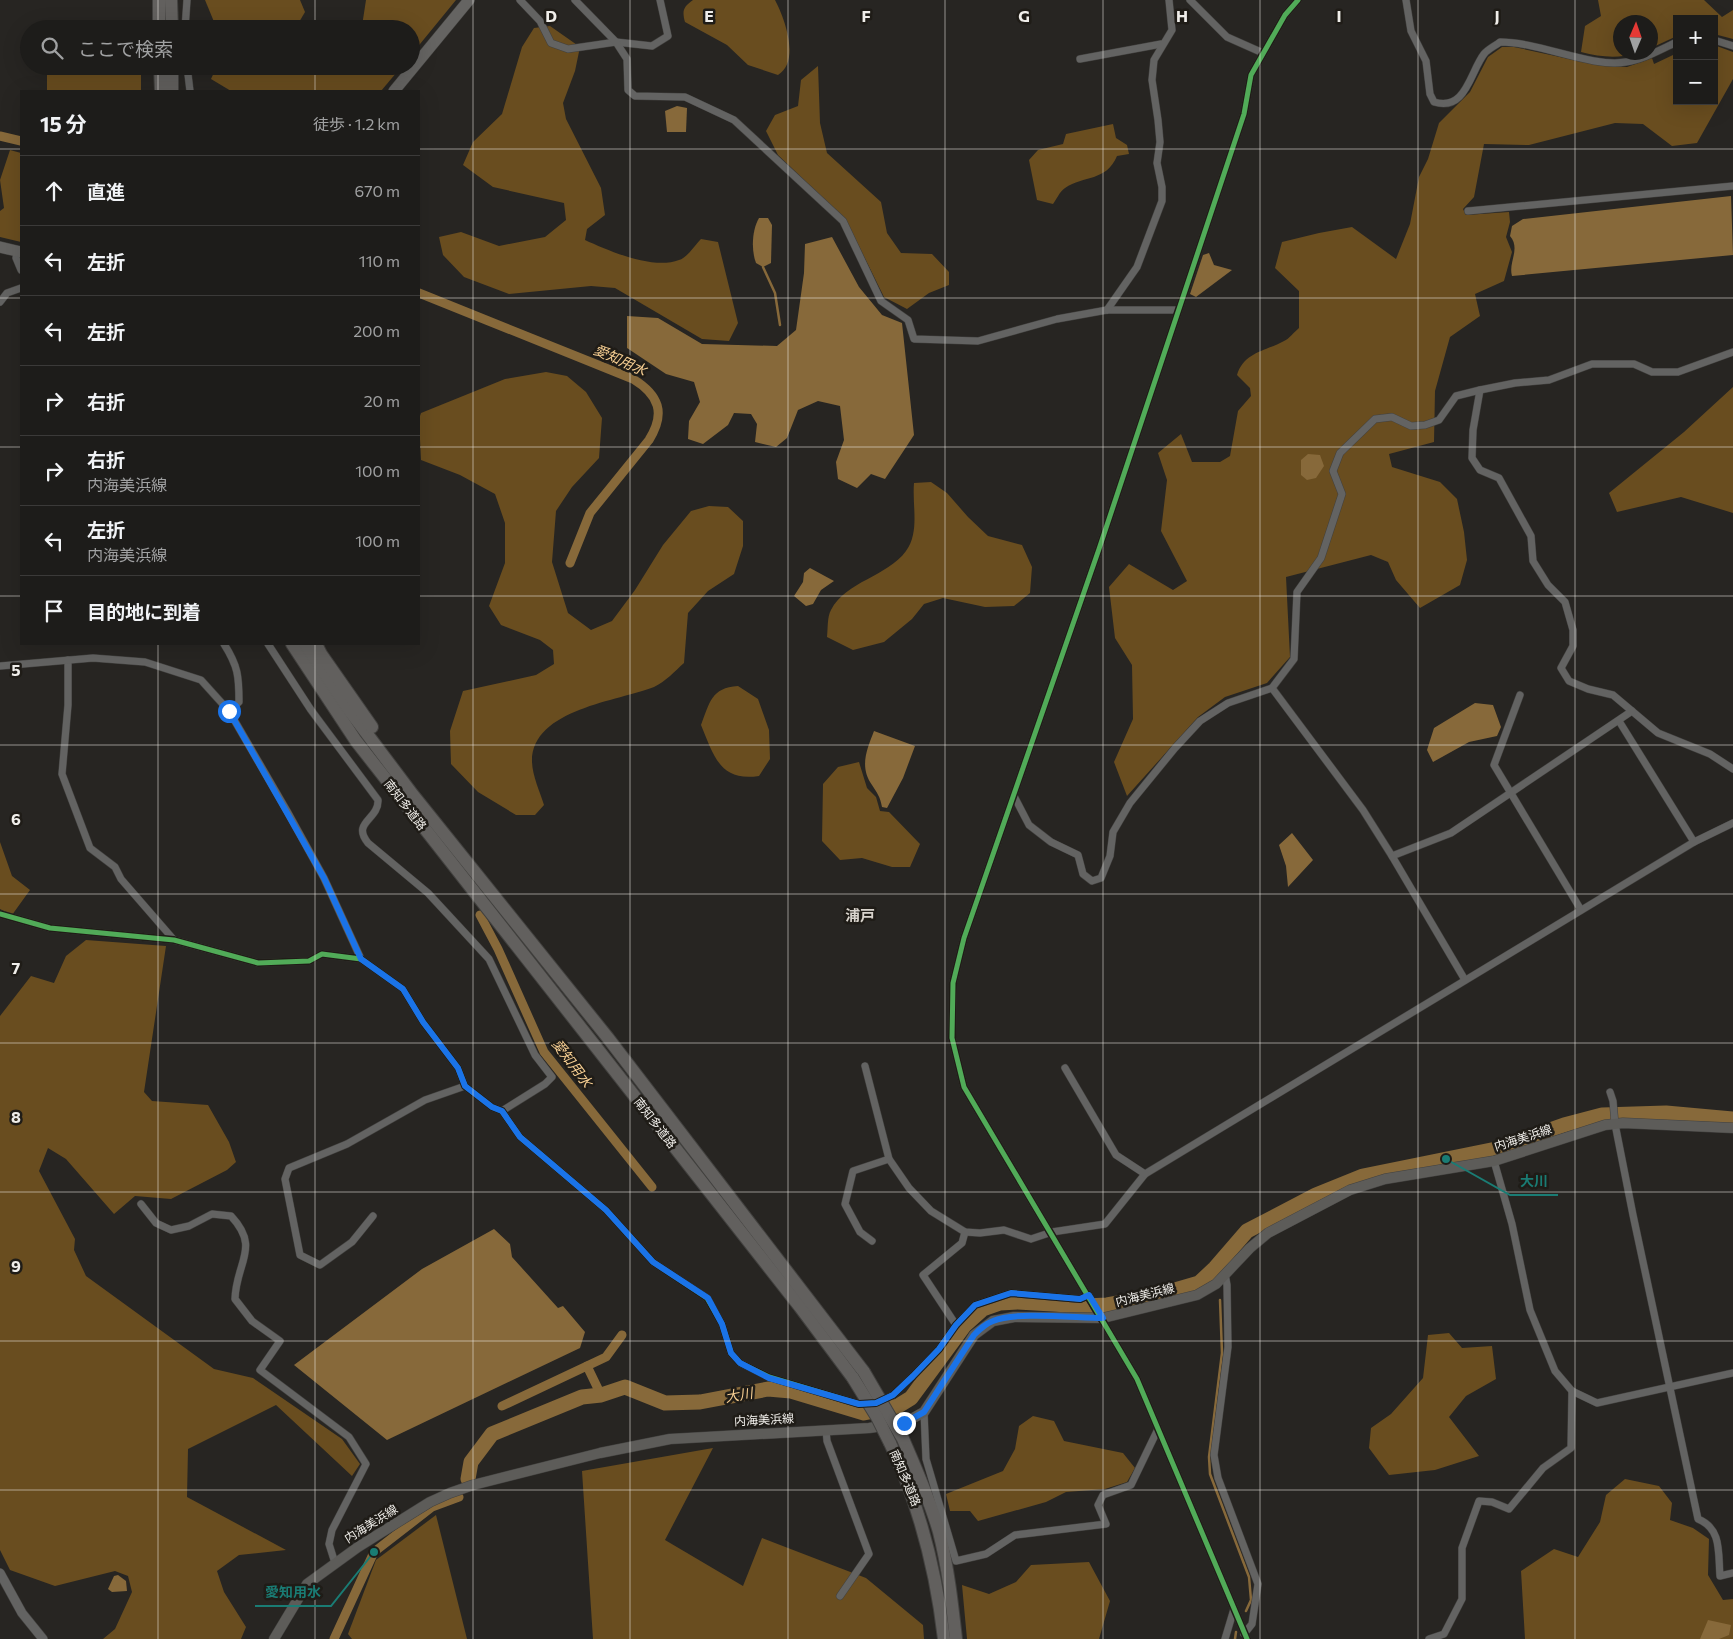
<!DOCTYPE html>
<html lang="ja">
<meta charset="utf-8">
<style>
body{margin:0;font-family:Commissioner,"Noto Sans JP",sans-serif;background:#252523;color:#f1f3f6}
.controls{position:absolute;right:15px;top:15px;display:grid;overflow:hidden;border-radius:0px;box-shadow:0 5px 20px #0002}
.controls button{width:45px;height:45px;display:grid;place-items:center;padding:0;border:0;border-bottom:1px solid #3b3a39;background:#1d1c1a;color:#f1f3f6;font:25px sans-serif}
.compass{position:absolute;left:1613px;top:15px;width:45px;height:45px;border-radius:50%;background:#1d1c1a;box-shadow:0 5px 20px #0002;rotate:2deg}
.stop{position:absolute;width:15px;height:15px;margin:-11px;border:4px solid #1a73e8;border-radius:50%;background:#fff}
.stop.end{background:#1a73e8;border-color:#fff;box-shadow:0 1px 5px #0008}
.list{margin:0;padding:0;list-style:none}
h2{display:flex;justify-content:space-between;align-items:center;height:65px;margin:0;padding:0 20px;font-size:21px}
h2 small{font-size:16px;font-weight:400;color:#a0a1a2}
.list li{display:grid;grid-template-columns:32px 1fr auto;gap:15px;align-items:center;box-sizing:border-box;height:70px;padding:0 20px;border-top:1px solid #3b3a39}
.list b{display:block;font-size:19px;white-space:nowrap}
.list p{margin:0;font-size:16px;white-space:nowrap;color:#a0a1a2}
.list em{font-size:16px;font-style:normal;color:#a0a1a2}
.icon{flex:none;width:28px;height:28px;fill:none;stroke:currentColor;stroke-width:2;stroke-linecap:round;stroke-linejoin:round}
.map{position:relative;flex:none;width:1733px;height:1639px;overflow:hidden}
.search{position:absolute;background:#1d1c1a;box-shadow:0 5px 20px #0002;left:20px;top:20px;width:400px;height:55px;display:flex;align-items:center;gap:12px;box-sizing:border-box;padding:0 18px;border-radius:28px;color:#a0a1a2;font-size:19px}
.panel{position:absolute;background:#1d1c1a;box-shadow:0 5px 20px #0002;left:20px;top:90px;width:400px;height:555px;border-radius:0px}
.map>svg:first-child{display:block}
.forest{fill:#694d1f}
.water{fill:#87693a}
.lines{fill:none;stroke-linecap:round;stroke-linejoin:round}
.stream{stroke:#87693a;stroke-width:2.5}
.canal{stroke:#87693a;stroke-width:9}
.river{stroke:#87693a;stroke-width:15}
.minor-casing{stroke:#42413f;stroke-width:8}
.tertiary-casing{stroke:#42413f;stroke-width:10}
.secondary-casing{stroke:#42413f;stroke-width:11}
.primary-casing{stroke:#42413f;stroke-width:12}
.motorway-casing{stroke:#42413f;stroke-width:14}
.minor{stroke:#636362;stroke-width:7}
.tertiary{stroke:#636362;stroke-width:9}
.secondary{stroke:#5d5c59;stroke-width:10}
.primary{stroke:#656462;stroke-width:11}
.motorway{stroke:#62605e;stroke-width:12}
.motorway-bridge-casing{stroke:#42413f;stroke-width:14;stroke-linecap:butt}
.motorway-bridge{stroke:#62605e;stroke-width:12}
.cycleway-casing{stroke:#1f1c17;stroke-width:8}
.cycleway{stroke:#51ab58;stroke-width:5}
.route{stroke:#1a73e8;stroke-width:6}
.grid{fill:none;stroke:#f0eeea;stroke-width:1;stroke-opacity:0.55}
.labels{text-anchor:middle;stroke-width:5;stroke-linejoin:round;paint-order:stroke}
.street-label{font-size:12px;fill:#f0eeea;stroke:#1f1c17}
.water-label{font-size:14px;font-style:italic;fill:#f7cf93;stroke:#1f1c17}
.quarter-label{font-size:15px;font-weight:bold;fill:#d8d3cc;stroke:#1f1c17}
.grid-label{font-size:16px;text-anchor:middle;font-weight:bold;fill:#f0eeea;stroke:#1f1c17;stroke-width:5;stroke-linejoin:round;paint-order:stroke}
.leader{fill:none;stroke:#1a7c74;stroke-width:2}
.callout-dot{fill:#1a7c74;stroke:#1f1c17;stroke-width:2}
.callout-label{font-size:14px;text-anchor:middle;font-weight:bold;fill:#1a7c74;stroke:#1f1c17;stroke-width:5;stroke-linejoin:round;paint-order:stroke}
</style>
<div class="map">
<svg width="1733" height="1639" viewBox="0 0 1733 1639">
<rect width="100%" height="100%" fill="#272522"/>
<g class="forest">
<polygon points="205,0 300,0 305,12 295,29 217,29"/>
<polygon points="366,0 456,0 411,55 411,29 358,29 362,26"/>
<path d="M693,0H775C784,17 801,61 778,75L748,65L727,45L685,22C682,11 683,7 693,0Z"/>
<path d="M1598,0H1704L1722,17L1733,10V39L1714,34V19H1677V36L1651,48L1650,22H1620V52L1638,53C1617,59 1601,57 1581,52L1585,26L1601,16Z"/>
<path d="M550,26L580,47L575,71L563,103L566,119L601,188L605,215L587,229L585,240C609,251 653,270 679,260C687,258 695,245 701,239L718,242L738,323L729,341L702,339L615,288L591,286L509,294L464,277L443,255L439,237L461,232L499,246L545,237L566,220L564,203L493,187L463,165L473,142L502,114L522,47L534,28Z"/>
<path d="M1714,45L1733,52V79L1697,143L1672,146L1643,124L1615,123L1529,145L1484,144L1474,197L1463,209L1466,215L1509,212L1510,222L1506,237L1512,252L1504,281L1475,294L1480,316L1450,337L1435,391L1434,442L1389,454L1392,467L1440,482L1457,499L1464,532L1467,560L1460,585L1420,608L1396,580L1388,562L1371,555L1286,577L1290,657L1267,683L1225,697L1198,717L1127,796L1114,762L1133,719L1132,665L1115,638L1109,587L1129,564L1173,590L1187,581L1161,531L1167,480L1158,453L1181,434L1192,462H1220L1230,456L1238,411L1251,396L1250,388L1237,375C1244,352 1266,351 1284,341C1289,339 1294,332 1299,328V291L1275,268L1282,242L1319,233L1352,227L1396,259L1410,224L1419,177L1428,159L1439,123L1470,92L1488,57L1502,47H1514L1597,65L1627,67L1652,58L1654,64L1673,55V47L1677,46V101H1714Z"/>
<polygon points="47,66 126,66 141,72 141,91 47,91"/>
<polygon points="217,66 402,66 381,91 231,91 211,79"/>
<polygon points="818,66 820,123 827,153 881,202 887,233 901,253 932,254 949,272 949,285 929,293 907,309 884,297 846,220 778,155 766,131 775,115 798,106 801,80"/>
<path d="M1113,124L1116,138L1127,145L1129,154L1117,156C1106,182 1084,175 1065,188C1060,191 1056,200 1053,204L1037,200L1029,160L1038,150L1063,144L1066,134Z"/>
<polygon points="10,150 21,153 21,242 0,237 0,211 4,208 0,180"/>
<path d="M546,372L567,376L586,392L602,418L599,458L572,487L556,511L552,562L568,613L591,630L612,621L635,590L663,545L691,511L709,506L728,507L743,521V546L734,574L708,591L688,613L684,663C675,671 665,682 654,687C619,701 532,709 532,761C532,775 540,792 544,805L535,815H516L478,792L451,764L450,731L463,691L536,675L554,664L553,650L540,640L501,625L489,606L505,563V523L495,494L460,475L421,460L419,419L421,413L505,379Z"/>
<polygon points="1733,387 1733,513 1681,497 1617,512 1609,493 1684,432"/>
<path d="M931,482L947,493L968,517L988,536L1022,545L1032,567L1030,593L1014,606L985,607L943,598L924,604L912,619L884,642L853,650L827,637C828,629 827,617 831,610C846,581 887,577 906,551C920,531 912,506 914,483Z"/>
<path d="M738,686L758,699L769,730L770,759L759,776C720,782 714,756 701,725C710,702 711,688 738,686Z"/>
<polygon points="859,762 867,788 876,797 880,811 889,812 920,844 910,867 892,867 862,858 840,860 822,841 823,784 838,767"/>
<polygon points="0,842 12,876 30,890 12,915 0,909"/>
<polygon points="86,940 166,946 144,1092 152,1101 208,1105 229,1142 236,1162 227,1170 171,1199 135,1196 114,1214 66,1159 48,1148 39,1171 75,1239 74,1250 86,1276 214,1369 253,1378 342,1439 360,1464 352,1476 276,1405 188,1449 187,1497 286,1550 239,1555 217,1571 224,1592 246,1627 241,1639 103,1639 115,1629 132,1592 128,1576 115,1571 55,1586 10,1570 0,1550 0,1016 31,976 54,983 66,956"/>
<polygon points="1449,1333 1462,1348 1492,1346 1496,1379 1466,1396 1449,1417 1479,1456 1435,1470 1389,1475 1369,1448 1371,1428 1391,1414 1423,1378 1428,1335"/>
<polygon points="1033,1416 1054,1421 1064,1441 1123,1453 1135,1468 1127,1482 1105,1489 1066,1492 1046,1502 978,1521 970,1511 950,1511 946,1494 1003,1471 1015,1449 1019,1426"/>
<polygon points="713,1448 665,1540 743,1586 762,1538 866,1578 923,1625 924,1639 593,1639 582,1471"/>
<polygon points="1625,1479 1659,1486 1672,1503 1670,1520 1693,1528 1709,1539 1708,1575 1723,1600 1733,1599 1733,1639 1525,1639 1521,1571 1554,1549 1578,1557 1600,1522 1606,1495"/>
<polygon points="436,1515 467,1639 352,1639 348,1634 376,1560"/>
<polygon points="1089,1562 1110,1601 1099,1639 967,1639 962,1585 989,1594 1016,1582 1031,1565"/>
</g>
<g class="water">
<polygon points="677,106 687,108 686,132 667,132 665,111"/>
<path d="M1731,196L1733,255L1512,276C1508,262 1521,249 1510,236L1512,226L1523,219Z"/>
<path d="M759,218H768L772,225L771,263L763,267L756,263C751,250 752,230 759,218Z"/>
<polygon points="832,237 859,287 882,315 902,323 914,435 885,479 871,474 857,488 838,479 836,462 844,440 840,406 818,401 798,410 787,438 776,447 755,442 757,424 751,414 734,413 728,425 703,444 688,439 689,421 700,402 694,382 666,374 627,348 627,316 658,318 702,344 777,346 796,330 804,273 805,244"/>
<polygon points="1209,253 1214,265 1232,270 1196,297 1190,294 1203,255"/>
<polygon points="1308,454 1320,455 1324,466 1316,478 1307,480 1301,475 1301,460"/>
<polygon points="810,568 834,581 821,590 813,604 806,606 794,596 803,582 804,573"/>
<polygon points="1475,703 1493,705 1501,727 1497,736 1469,742 1433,762 1427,750 1434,728"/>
<path d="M874,731L915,746L903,778L887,808L882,807C880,796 877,793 872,785C859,767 867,749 874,731Z"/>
<polygon points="1292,833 1313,860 1288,887 1286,866 1279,845"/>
<polygon points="494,1229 510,1244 512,1257 558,1308 563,1306 585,1332 580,1348 387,1440 294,1365 422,1269"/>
<polygon points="118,1575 126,1581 127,1591 112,1592 108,1589 114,1576"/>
<polygon points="1708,1620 1731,1625 1729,1635 1719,1639 1700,1639"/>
</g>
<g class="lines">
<g class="stream">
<polyline points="763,267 775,293 780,325"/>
<polyline points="1220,1300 1222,1353 1209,1457 1210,1474 1249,1577 1251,1600 1246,1611"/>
<polyline points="1235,1639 1236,1632"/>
</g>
<g class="canal">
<polyline points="0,136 21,141"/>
<path d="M419,293L633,379C659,395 666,413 649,440L590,513L570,563"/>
<polyline points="480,915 498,949 544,1052 652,1187"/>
<polyline points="587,1366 601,1395"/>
<polyline points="502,1406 606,1357 622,1335"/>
<polyline points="334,1639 374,1552 432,1507 459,1497"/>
</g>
<polyline class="river" points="468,1479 471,1462 492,1434 582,1397 601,1395 625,1387 665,1403 700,1402 768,1389 791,1391 864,1413 898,1406 911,1398 964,1326 983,1309 1000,1303 1018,1302 1086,1306 1107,1305 1151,1297 1199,1283 1215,1268 1247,1231 1316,1195 1363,1176 1496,1149 1564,1125 1602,1115 1666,1113 1733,1119"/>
<g class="minor-casing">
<g id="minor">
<polyline points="520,0 540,21 551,43 568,49 616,42 652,46 668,36 660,0"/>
<polyline points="575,0 616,42 627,59 628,90 635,96 685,97 734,120 843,221 881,301 908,320 914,339 978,341 1057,319 1107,310 1177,310"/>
<polyline points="1190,0 1227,37 1263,53"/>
<path d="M1406,0L1411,31L1426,61L1430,94L1434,102C1466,112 1470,72 1484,54C1488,49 1495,46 1500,42C1540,42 1591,68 1626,62C1643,60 1661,49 1677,42"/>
<polyline points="185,29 187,0"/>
<polyline points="1714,40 1733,46"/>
<polyline points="1080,59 1161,44"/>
<polyline points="187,66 190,91"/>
<polyline points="1468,211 1733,186"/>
<polyline points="17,251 16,258 21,270"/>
<polyline points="0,302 7,293 21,288"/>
<polyline points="1107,310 1137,267 1162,201 1162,187 1157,163 1160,142 1158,120 1152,80 1154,60 1172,30 1169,0"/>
<polyline points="1480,390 1473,430 1472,458 1480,470 1499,478 1531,536 1533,561 1548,585 1565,602 1573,630 1573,646 1561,668 1569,681 1588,689 1613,695 1658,733 1710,754 1733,769"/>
<path d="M224,644C238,666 239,676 239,702L229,711"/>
<path d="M268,644L311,710L378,800C379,820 351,822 368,843L428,893L489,959L535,1055L552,1077L545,1084L502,1111"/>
<polyline points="68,660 68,705 62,774 90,848 115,867 121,879 174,940"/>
<polyline points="0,666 93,658 145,662 201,680 229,711 287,811 324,878 361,959"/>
<polyline points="1272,688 1363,810 1392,856 1465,980"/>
<polyline points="1520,695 1494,765 1581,910"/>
<polyline points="1619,721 1694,842"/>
<polyline points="1014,796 1029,825 1051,842 1078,855 1083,874 1092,881 1101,878 1110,856 1113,832 1130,803 1175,748 1200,721 1228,703 1272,688 1294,659 1297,592 1321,558 1342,494 1333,471 1340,453 1375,419 1392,417 1411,426 1425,425 1439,420 1456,396 1480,390 1515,383 1549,380 1592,364 1634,364 1652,372 1678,372 1733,352"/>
<polyline points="1392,856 1451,833 1632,711"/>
<polyline points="0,914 50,928 174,940 258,963 309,961 322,954 361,959 403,989 423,1022 458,1068 465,1086 492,1107 502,1111 520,1137 606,1210 653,1262 707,1298 722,1324 731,1353 740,1363 769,1377 859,1404 869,1404"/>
<polyline points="865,1066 889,1159 909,1188 931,1211 965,1232 980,1233 1004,1230 1031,1239 1052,1232 1105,1224 1145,1174 1694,842 1733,823"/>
<polyline points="1065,1068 1116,1155 1145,1174"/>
<path d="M1610,1092L1613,1101L1615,1124L1633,1215L1698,1519C1722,1529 1718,1552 1720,1576L1733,1573"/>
<polyline points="1494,1161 1512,1224 1530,1310 1555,1371 1572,1391 1597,1403 1733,1373"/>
<path d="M141,1204L156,1223L171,1230L189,1226L212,1214L231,1216C261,1248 236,1262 235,1299L252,1321L280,1341L260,1370L349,1437L366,1464L332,1530L329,1544L335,1563"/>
<polyline points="373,1216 352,1242 320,1265 300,1255 285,1179 289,1168 347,1144 425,1100 465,1086"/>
<polyline points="872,1241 860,1232 845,1204 853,1171 889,1159"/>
<polyline points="1225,1274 1227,1285 1228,1347 1214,1455 1218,1478 1258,1584 1252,1624 1244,1634"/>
<polyline points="956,1325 923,1275 962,1243 965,1232"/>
<polyline points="879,1402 893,1395 913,1376 939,1349 956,1325 975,1305 1011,1293 1080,1299 1089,1295"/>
<polyline points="924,1412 926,1459 956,1561 986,1554 1015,1535 1106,1524 1098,1505 1103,1495 1131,1485 1158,1429"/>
<polyline points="826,1430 827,1441 869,1554 840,1596"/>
<polyline points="1225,1639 1234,1609"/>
<polyline points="1247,1639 1137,1379 964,1087 952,1038 953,983 964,938 1099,549 1244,114 1251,75 1285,15 1298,0"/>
<polyline points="1429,1639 1444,1634 1462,1599 1462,1548 1479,1501 1492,1502 1509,1509 1543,1468 1571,1448 1572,1391"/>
</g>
</g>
<g class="tertiary-casing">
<polyline id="tertiary" points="0,1573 22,1613 43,1639"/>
</g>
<g class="secondary-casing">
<polyline id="secondary" points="274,1639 307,1584 358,1547 430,1502 450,1493 473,1485 600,1453 670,1439 869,1428 904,1423 924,1412 974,1335 993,1321 1014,1317 1103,1318 1197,1295 1216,1284 1250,1248 1268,1233 1350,1190 1385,1179 1494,1161 1605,1125 1623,1123 1733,1128"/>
</g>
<g class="primary-casing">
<g id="primary">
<polyline points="394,91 469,0"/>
<polyline points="0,247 21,252"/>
</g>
</g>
<g class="motorway-casing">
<g id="motorway">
<polyline points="159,0 159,29"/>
<polyline points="171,0 172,29"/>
<polyline points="160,66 161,91"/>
<polyline points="172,66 172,91"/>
<polyline points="292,644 356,741 800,1307 853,1378"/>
<polyline points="305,644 349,710 413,795 608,1038 864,1372"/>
<polyline points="316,644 321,654 372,727"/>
<path d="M903,1439C916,1469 930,1500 939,1532C948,1567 952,1603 956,1639"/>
<path d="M890,1443C920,1506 936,1570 944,1639"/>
</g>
</g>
<use href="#minor" class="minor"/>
<use href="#tertiary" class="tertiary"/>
<use href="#secondary" class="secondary"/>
<use href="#primary" class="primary"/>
<use href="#motorway" class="motorway"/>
<g class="motorway-bridge-casing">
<g id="motorway-bridge">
<polyline points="864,1372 903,1439"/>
<polyline points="853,1378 877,1417 890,1443"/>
</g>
</g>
<use href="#motorway-bridge" class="motorway-bridge"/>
<g class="cycleway-casing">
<g id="cycleway">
<polyline points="0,914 50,928 174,940 258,963 309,961 322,954 361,959 403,989 423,1022 458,1068 465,1086 492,1107 502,1111 520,1137 606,1210 653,1262 707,1298 722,1324 731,1353 740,1363 769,1377 859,1404 876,1403 893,1395 913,1376 939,1349 956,1325 975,1305 1011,1293 1080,1299 1089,1295"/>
<polyline points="1247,1639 1137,1379 964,1087 952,1038 953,983 964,938 1099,549 1244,114 1251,75 1285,15 1298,0"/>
</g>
</g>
<use href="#cycleway" class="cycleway"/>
</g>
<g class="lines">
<path class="route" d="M229,711L324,878L361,959L403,989L423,1022L458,1068L465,1086L492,1107L502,1111L520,1137L606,1210L653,1262L708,1298L722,1324L731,1353L740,1363L769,1378L859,1404L876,1403L893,1395L913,1376L939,1349L956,1325L975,1305L1011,1293L1080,1299L1089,1295L1103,1318C1076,1318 1016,1311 993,1321C985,1324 980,1329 974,1335L924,1412L904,1423"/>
</g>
<path class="grid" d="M158,0V29M315,0V29M473,0V1639M630,0V1639M788,0V1639M945,0V1639M1103,0V1639M1260,0V1639M1418,0V1639M1575,0V1639M158,66V91M315,66V91M0,149H21M419,149H1733M0,298H21M419,298H1733M0,447H21M419,447H1733M0,596H21M419,596H1733M158,644V1639M315,644V1639M0,745H1733M0,894H1733M0,1043H1733M0,1192H1733M0,1341H1733M0,1490H1733"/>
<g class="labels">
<g class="street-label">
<text transform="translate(405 805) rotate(52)" y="4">南知多道路</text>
<text transform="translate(655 1123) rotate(52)" y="4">南知多道路</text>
<text transform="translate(1523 1138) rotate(-18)" y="4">内海美浜線</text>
<text transform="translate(1145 1295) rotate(-14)" y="4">内海美浜線</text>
<text transform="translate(764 1420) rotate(-3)" y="4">内海美浜線</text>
<text transform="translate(905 1478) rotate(67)" y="4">南知多道路</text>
<text transform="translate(371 1524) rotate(-32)" y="4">内海美浜線</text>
</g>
<g class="water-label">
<text transform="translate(620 360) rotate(24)" y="5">愛知用水</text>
<text transform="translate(572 1063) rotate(53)" y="5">愛知用水</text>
<text transform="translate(739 1395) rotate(-10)" y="5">大川</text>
</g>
<g class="quarter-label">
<text x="860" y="921">浦戸</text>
</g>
</g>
<g class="grid-label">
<text x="551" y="22">D</text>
<text x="709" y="22">E</text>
<text x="866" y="22">F</text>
<text x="1024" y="22">G</text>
<text x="1182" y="22">H</text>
<text x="1339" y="22">I</text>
<text x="1497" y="22">J</text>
<text x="16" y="676">5</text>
<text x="16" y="825">6</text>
<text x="16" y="974">7</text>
<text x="16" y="1123">8</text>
<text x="16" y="1272">9</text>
</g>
<path class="leader" d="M1446 1159L1510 1195H1558M374 1552L331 1606H255"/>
<g class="callout-dot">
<circle cx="1446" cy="1159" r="5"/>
<circle cx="374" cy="1552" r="5"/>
</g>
<g class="callout-label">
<text x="1534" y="1186">大川</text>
<text x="293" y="1597">愛知用水</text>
</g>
</svg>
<div class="controls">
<button>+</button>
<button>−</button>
</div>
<svg class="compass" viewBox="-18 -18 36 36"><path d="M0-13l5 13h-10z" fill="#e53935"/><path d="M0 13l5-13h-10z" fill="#a0a1a2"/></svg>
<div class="stop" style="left:229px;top:711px"></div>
<div class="stop end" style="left:904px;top:1423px"></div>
<div class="search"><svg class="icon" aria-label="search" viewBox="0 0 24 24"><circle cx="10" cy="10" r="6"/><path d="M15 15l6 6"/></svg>ここで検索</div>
<section class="panel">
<h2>15 分<small>徒歩 · 1.2 km</small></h2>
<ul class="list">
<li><svg class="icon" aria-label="ahead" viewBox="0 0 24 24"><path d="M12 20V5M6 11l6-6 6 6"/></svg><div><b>直進</b></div><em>670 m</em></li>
<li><svg class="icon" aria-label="left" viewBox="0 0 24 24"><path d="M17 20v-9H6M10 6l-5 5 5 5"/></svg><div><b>左折</b></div><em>110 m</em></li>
<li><svg class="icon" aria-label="left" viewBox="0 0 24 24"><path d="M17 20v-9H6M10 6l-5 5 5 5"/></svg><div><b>左折</b></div><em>200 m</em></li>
<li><svg class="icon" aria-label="right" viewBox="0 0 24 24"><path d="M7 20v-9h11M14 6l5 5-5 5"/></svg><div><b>右折</b></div><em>20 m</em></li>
<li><svg class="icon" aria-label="right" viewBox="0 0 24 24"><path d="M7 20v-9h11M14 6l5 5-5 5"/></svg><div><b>右折</b><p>内海美浜線</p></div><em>100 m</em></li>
<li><svg class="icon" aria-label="left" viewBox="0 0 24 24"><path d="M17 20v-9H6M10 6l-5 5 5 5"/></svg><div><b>左折</b><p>内海美浜線</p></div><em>100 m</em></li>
<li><svg class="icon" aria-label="arrive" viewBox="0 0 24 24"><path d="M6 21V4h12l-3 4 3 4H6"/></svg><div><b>目的地に到着</b></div></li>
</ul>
</section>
</div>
